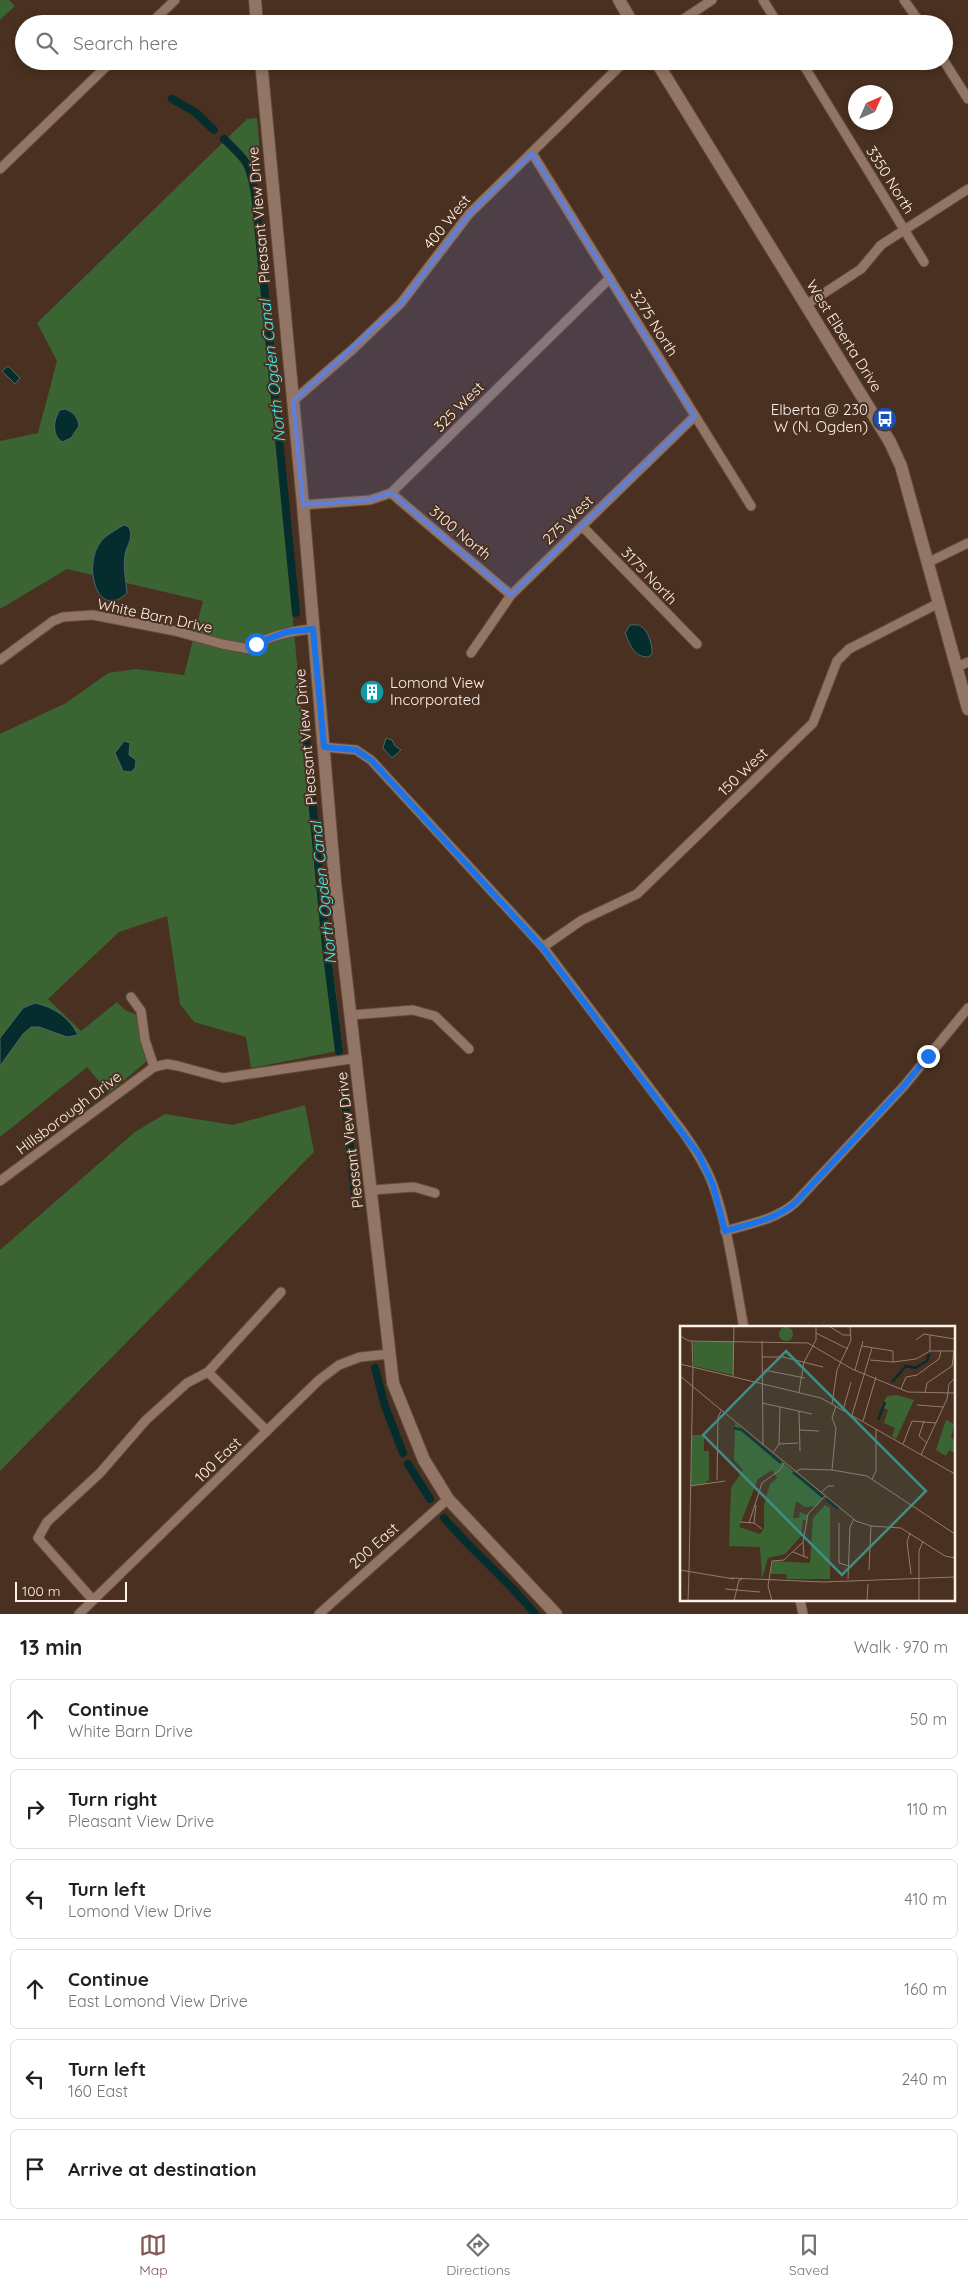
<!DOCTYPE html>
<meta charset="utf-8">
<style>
body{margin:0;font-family:Quicksand,sans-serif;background:#f6f6f6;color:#202124}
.compass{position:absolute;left:848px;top:85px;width:45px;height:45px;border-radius:50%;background:#fff;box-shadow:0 2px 8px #0003;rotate:45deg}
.scale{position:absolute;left:15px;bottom:12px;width:112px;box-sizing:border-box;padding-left:5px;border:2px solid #fdf0e8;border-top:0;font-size:14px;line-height:18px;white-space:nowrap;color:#fdf0e8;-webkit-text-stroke:4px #493020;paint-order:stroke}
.stop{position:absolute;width:15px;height:15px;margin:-11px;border:4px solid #1a73e8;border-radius:50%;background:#fff}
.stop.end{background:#1a73e8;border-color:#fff;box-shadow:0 1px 5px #0008}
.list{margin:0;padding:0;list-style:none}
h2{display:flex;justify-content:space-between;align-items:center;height:65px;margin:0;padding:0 20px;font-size:21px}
h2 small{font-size:16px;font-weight:400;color:#757577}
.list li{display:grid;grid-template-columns:32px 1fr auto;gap:15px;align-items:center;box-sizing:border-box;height:80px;margin:0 10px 10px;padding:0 10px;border:1px solid #e0e0e0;border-radius:8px}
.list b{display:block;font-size:19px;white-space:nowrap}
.list p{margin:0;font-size:16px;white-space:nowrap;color:#757577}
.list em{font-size:16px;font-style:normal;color:#757577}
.icon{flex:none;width:28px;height:28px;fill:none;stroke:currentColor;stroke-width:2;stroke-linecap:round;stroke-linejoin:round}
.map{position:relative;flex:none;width:968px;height:1614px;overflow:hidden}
.search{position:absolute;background:#fff;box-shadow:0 2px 8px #0003;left:15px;right:15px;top:15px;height:55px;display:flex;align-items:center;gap:12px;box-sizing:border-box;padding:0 18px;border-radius:28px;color:#757577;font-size:19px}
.sheet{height:605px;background:#fff}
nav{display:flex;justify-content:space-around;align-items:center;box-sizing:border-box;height:70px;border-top:1px solid #e0e0e0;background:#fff;font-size:14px;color:#757577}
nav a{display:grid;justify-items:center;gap:2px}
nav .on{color:#805856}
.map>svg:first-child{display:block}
.green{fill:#3b6433}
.water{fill:#062d2e;stroke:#506866}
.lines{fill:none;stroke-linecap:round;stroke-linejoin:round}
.canal{stroke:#062d2e;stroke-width:8}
.street-casing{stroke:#604b3e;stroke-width:11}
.secondary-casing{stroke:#604b3e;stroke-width:14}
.street{stroke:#927564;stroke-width:9}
.secondary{stroke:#927564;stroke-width:12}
.route{stroke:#1a73e8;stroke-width:6}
.marked{fill:#607fdd;fill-opacity:0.2;stroke:#607fdd;stroke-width:4;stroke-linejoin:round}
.labels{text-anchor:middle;stroke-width:4;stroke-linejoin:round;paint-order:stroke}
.street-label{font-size:15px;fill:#fdf0e8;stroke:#493020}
.poi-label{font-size:15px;fill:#fdf0e8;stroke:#493020;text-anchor:end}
.water-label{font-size:16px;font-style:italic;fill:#41eff1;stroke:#493020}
.inset-river{fill:none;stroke:#062d2e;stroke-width:2.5}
.inset-road{fill:none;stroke:#917d70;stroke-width:1}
.view{fill:#3f8e86;fill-opacity:0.15;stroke:#3f8e86;stroke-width:2.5}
.inset-edge{fill:none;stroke:#fdf0e8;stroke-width:2.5}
</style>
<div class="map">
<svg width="968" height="1614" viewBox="0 0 968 1614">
<rect width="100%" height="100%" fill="#493020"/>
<g class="green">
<polygon points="0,0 9,0 15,6 0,20"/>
<polygon points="257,118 260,155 250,155 301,707 343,1050 251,1068 246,1037 194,1022 180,1004 167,916 119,932 48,999 81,1031 117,1002 125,1010 137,1015 141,1044 147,1061 109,1093 87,1067 0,1137 0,734 66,703 108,673 136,669 184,675 203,601 67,569 0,609 0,441 38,433 57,361 37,323 247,119"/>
<polygon points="305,1105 314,1152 0,1471 0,1250 135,1132 165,1114 233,1125"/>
</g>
<g class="water">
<polygon points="8,366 20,378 15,384 2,371"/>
<path d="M65,409C74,412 78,418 79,426L71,438L62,442C52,435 53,420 60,410Z"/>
<path d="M124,525L129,527C134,539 127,544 125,555C123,567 126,581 127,593C97,623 80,561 104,538C110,533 117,529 124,525Z"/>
<path d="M630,625C634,625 639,624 642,627C649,632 653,647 652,654L648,657C633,657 630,644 625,633Z"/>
<polygon points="386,738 392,740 395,746 401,750 392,758 383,748"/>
<polygon points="124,741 130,743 129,755 136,760 135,768 131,772 123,771 115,753"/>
<path d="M35,1003C54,1007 70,1018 78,1035L67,1037L39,1027H31L23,1034L0,1066V1038L23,1008Z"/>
</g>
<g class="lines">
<g class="canal">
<polyline points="172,99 195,112 214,130"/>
<path d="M224,139C248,162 249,161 255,194L296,613"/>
<polyline points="306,735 326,947 339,1051"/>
<polyline points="343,1079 356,1206"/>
<polyline points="375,1368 385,1406 403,1453"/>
<polyline points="408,1464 430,1499"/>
<path d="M444,1518C473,1552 507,1579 535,1614"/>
</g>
<g class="street-casing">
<g id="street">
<polyline points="763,0 778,24"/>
<polyline points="904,0 921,24"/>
<polyline points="150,24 175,0"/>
<polyline points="676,24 712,0"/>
<polyline points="801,61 924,262"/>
<polyline points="944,61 968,99"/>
<polyline points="532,153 751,506"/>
<polyline points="0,169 112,61"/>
<polyline points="806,305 861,269 881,245 968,189"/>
<polyline points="293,401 353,349 401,303 469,214 625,61"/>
<polyline points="391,493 511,595"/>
<polyline points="303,505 370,500 391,493 610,278"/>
<polyline points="582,526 697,644"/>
<polyline points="927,563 968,543"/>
<polyline points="471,653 511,595 695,416"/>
<path d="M0,660L53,621L63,617L93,615L175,631L222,644L250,649C267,635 292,631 313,629"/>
<polyline points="957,667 968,662"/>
<path d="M323,747L356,750L371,760L543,947L683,1132C695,1149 706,1166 713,1185C729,1231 735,1280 744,1328"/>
<polyline points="543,947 582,920 637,894 813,723 837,661 849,649 939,603"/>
<polyline points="131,997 141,1011 145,1040 154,1067"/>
<polyline points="352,1015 413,1010 435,1016 469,1049"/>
<polyline points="0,1181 154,1067 167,1064 178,1066 223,1078 357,1058"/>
<polyline points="372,1190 414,1187 435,1193"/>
<path d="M725,1231C749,1224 775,1220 795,1203L904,1086L968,1008"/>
<polyline points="208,1372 267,1431"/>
<polyline points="93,1600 38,1538 47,1522 100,1473 146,1420 187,1383 208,1372 281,1292"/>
<polyline points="800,1600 803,1614"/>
<polyline points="79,1614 319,1380 339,1365 360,1357 390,1354"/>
<polyline points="319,1614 448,1499"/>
</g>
</g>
<g class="secondary-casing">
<g id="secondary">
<polyline points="255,0 257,24"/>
<polyline points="619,0 633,24"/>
<polyline points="261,61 303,505 335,882 393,1383 424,1460 448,1499 556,1614"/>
<polyline points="656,61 890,442 901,466 968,709"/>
</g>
</g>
<use href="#street" class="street"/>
<use href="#secondary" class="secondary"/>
</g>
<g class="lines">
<path class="route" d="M256,644L286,632L313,629L324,747L356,750L371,760L543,948L699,1155L713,1185L725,1231C749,1224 775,1220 795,1203L904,1086L928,1056"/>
</g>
<path class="marked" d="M532,153L695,416L511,595L391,493L370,500L303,505L293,401L401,303L469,214Z"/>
<defs>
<g id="bus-disc" transform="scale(1.25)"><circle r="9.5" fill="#1a4fb4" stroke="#493020"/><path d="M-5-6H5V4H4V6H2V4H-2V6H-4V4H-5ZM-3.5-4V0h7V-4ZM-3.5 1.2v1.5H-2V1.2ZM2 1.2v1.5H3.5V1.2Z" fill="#fff"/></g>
<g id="building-disc" transform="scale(1.25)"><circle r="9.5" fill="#0f9aa8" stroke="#493020"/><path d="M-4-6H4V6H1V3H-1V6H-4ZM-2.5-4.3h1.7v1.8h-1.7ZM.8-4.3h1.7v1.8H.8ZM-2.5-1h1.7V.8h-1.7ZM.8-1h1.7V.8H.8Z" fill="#fff"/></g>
</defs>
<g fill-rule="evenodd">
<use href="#bus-disc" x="885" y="419"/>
<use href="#building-disc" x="372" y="692"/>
</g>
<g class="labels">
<g class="street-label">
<text transform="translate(890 180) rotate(58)" y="5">3350 North</text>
<text transform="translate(259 215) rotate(-95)" y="5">Pleasant View Drive</text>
<text transform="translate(447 222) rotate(-51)" y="5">400 West</text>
<text transform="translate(654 323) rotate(58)" y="5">3275 North</text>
<text transform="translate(844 336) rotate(58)" y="5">West Elberta Drive</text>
<text transform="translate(459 407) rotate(-45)" y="5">325 West</text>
<text transform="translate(568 520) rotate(-44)" y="5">275 West</text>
<text transform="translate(460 533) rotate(40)" y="5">3100 North</text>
<text transform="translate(649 576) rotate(46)" y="5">3175 North</text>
<text transform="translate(155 616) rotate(12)" y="5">White Barn Drive</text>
<text transform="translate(306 737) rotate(-95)" y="5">Pleasant View Drive</text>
<text transform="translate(743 772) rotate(-44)" y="5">150 West</text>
<text transform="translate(69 1113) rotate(-37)" y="5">Hillsborough Drive</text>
<text transform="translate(350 1140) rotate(-97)" y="5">Pleasant View Drive</text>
<text transform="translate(218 1460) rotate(-44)" y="5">100 East</text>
<text transform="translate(374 1546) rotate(-42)" y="5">200 East</text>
</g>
<g class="poi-label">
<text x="868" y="415">Elberta @ 230<tspan x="868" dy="17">W (N. Ogden)</tspan></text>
<text x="390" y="688" text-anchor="start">Lomond View<tspan x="390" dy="17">Incorporated</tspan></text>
</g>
<g class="water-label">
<text transform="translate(272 371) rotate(-96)" y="6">North Ogden Canal</text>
<text transform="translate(323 893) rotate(-96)" y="6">North Ogden Canal</text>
</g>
</g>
<g transform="translate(680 1326)">
<rect width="275" height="275" fill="#493020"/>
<path d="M99 8a7 7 0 1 1 14 0a7 7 0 1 1-14 0ZM13,16H53V49L14,40ZM217,69L234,74L216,113L212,110L215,102L204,97L208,84L201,81L207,70ZM266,94L274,98L271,112L275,114V127L269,124L266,130L256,124ZM55,97L143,170L137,180L125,181L116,175L113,192H119L120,186L127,189V195L123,194L121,210L105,228L88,232L82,253L80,221L49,220L51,162L63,144L54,134ZM92,144L97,152L90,158L84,179V202L80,208L59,201L78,153ZM12,109H24V125H29V154L23,159H11ZM145,179L150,182V253H107L106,248H90L93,235L130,237L133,192Z" fill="#3b6433" fill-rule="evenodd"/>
<path class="inset-river" d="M212,56L226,40L235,42L247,35L249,28M198,94L205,76M54,102L62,104L101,137M113,146L143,171M146,173L158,183"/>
<path class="inset-road" d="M149,0L163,9H171M136,7L168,23M250,9V25M0,10L9,15L128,17L172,43L228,66L275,67M236,14L244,8L275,13M12,15L13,41M82,15L83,119M182,20L213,25V36M82,31H103L143,41M190,34L213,36L236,33L250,25H275M0,38L141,72L275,148M84,44L125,52M175,44L183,15M0,50L176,195L191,200L221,202L265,230L275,232M53,50L54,0M221,63L226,51L237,49L259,33L261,25M119,66L124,36L136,14V0M245,67L247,57L272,40L274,25M82,77L132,88M152,78L157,44L171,14L170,1M237,79L263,81M163,84L171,56M119,85L120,125M172,89L192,22M183,95L196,51M244,95L239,110L247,117M119,104L139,105M99,118L118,117M223,118L232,95L256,97M93,127L99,118L100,81M241,129L267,73L269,58L275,52M152,144L156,102L152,92L156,80M115,146L121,143L152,144L187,150L275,208M192,153L196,145V103M37,154L38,91L41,85M10,160L45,155M141,167L148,160H154M60,196L74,197L82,203M69,197L82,157L100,144L104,137M74,197L76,179M159,197V237L169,240M230,207L227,216L231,248M123,216L124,231M113,226L128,232M0,244L54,253M189,244L191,200M9,245L13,41M51,252L144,256L275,251M168,253L170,201L174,193M45,263L80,266M8,275L9,245M54,275L59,254L62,253M92,275L88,260L92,235L104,234L123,216L128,188L145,170M187,275L188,258M239,275V225L243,215"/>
<path class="view" d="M106,25L246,165L162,249L23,109Z"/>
<rect width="275" height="275" class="inset-edge"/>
</g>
</svg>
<svg class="compass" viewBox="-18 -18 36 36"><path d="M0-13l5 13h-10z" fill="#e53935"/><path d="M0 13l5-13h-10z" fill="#757577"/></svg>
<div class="scale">100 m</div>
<div class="stop" style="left:256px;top:644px"></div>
<div class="stop end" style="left:928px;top:1056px"></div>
<div class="search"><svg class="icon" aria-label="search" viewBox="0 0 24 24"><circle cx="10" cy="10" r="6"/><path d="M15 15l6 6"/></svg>Search here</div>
</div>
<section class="sheet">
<h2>13 min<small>Walk · 970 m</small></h2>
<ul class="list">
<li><svg class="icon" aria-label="ahead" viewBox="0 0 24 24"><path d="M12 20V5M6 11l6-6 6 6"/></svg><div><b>Continue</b><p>White Barn Drive</p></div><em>50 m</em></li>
<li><svg class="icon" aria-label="right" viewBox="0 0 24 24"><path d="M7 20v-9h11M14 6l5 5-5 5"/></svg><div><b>Turn right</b><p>Pleasant View Drive</p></div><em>110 m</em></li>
<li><svg class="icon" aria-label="left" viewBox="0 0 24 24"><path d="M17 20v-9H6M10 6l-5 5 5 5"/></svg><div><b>Turn left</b><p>Lomond View Drive</p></div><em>410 m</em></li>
<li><svg class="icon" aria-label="ahead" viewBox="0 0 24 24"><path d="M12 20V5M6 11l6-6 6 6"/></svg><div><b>Continue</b><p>East Lomond View Drive</p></div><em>160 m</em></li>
<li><svg class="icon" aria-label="left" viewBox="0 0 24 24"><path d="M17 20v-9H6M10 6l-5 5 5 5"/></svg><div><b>Turn left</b><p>160 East</p></div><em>240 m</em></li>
<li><svg class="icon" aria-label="arrive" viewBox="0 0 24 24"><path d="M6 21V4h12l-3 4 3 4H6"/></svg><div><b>Arrive at destination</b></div></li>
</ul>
</section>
<nav>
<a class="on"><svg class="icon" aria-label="map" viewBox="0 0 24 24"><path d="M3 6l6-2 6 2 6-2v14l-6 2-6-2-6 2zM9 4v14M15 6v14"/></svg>Map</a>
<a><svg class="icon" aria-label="directions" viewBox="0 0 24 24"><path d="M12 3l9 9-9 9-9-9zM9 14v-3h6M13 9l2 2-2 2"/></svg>Directions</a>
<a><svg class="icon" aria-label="saved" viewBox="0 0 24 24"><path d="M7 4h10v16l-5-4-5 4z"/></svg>Saved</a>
</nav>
